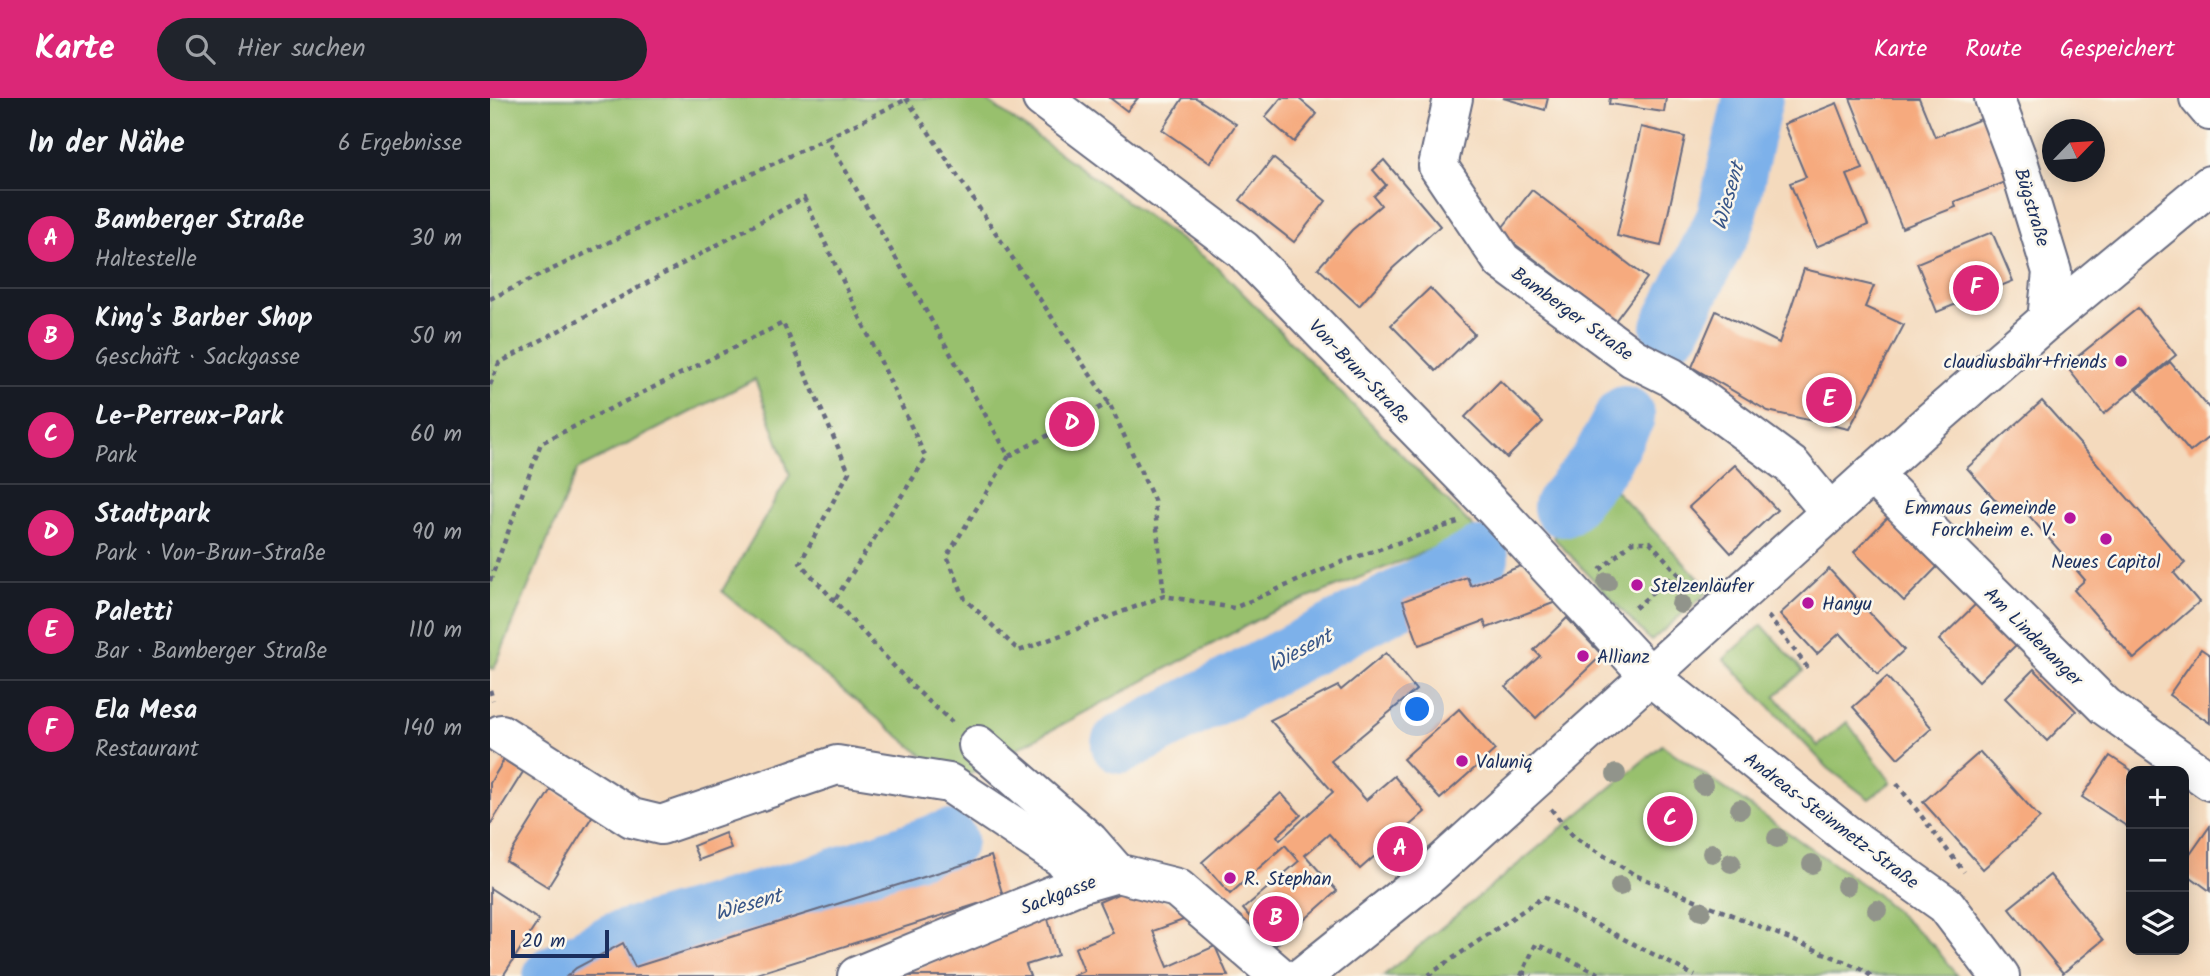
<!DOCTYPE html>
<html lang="de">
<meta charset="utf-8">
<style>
body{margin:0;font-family:Kalam,sans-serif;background:#20242c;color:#f1f3f6}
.controls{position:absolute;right:21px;bottom:21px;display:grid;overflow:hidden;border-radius:14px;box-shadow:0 4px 18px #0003}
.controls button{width:63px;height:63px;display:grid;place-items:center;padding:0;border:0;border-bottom:2px solid #363941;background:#171b24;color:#f1f3f6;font:35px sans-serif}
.compass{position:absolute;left:1552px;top:21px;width:63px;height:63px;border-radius:50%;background:#171b24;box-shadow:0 4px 18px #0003;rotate:65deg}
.scale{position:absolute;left:21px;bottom:18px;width:98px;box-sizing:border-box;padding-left:7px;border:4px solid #1b2f5e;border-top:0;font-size:19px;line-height:24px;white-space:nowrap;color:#1b2f5e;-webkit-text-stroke:5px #fbf7ec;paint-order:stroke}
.you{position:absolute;left:928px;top:612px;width:24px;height:24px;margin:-18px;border:5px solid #fff;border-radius:50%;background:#1a73e8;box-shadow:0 0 0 10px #1a73e833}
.badge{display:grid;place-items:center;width:46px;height:46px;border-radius:50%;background:#db2777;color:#fff;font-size:23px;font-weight:700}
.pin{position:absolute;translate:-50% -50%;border:4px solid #fff;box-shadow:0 2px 7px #0006}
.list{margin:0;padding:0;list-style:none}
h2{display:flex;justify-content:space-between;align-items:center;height:91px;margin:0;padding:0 28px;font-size:30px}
h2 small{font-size:23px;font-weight:400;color:#9ea1a6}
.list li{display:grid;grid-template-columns:46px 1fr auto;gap:21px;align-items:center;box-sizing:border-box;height:98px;padding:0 28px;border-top:2px solid #363941}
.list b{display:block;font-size:26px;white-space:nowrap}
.list p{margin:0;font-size:23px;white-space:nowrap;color:#9ea1a6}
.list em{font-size:23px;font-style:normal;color:#9ea1a6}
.icon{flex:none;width:38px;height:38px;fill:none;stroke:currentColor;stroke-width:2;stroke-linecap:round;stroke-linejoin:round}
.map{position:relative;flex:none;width:1720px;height:878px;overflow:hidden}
header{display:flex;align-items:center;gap:42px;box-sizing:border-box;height:98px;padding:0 35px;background:#db2777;color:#fff}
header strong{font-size:33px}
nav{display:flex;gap:38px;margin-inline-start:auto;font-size:24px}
.search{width:490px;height:63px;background:#20242c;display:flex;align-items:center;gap:18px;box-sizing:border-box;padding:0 24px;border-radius:38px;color:#9ea1a6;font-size:26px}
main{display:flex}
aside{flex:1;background:#171b24}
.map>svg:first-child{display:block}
.green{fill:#98c06d;stroke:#5a7866;stroke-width:2}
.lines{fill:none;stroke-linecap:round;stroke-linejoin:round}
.river{stroke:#7db1ea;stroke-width:60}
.building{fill:#f6aa7e}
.minor-casing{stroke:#676b7f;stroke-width:42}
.major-casing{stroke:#676b7f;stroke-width:42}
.path{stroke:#676b7f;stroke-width:4.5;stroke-dasharray:5 5;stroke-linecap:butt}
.minor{stroke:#fff;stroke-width:38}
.major{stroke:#fff;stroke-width:38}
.tree{fill:#91948b}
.poi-dot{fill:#b5179e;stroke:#fbf7ec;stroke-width:2.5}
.labels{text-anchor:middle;stroke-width:5;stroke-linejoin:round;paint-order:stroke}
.street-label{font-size:19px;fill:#1b2f5e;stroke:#fbf7ec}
.poi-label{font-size:19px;fill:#1b2f5e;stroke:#fbf7ec;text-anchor:start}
.water-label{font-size:21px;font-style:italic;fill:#385688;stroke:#fbf7ec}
</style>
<header>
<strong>Karte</strong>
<div class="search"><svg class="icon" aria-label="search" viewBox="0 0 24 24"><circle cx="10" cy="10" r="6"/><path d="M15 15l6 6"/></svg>Hier suchen</div>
<nav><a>Karte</a><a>Route</a><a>Gespeichert</a></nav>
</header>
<main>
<aside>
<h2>In der Nähe<small>6 Ergebnisse</small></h2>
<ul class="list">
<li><span class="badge">A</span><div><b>Bamberger Straße</b><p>Haltestelle</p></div><em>30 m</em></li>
<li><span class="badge">B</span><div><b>King's Barber Shop</b><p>Geschäft · Sackgasse</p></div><em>50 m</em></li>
<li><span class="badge">C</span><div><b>Le-Perreux-Park</b><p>Park</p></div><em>60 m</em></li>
<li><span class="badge">D</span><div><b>Stadtpark</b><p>Park · Von-Brun-Straße</p></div><em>90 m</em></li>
<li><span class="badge">E</span><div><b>Paletti</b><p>Bar · Bamberger Straße</p></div><em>110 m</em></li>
<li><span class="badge">F</span><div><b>Ela Mesa</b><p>Restaurant</p></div><em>140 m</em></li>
</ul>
</aside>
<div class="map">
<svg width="1720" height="878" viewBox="0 0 1720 878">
<rect width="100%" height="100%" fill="#fbf7ec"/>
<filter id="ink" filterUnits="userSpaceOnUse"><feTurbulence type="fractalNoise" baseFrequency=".0143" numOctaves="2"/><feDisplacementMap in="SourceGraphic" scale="14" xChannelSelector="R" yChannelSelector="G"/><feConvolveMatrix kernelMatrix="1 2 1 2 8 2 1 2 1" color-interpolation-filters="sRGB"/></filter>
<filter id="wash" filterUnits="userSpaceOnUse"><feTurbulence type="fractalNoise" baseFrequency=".00686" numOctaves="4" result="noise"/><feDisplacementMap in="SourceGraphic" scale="28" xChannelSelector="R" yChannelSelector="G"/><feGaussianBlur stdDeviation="1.57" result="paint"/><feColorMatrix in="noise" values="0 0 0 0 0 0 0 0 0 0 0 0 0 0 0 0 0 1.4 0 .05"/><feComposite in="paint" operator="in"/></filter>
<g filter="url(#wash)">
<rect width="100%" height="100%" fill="#f4dabd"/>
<g class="green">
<polygon points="0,0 493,0 725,167 987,433 778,516 465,684 232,493 300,377 265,281 87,372 4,571 0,570"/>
<polygon points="1117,384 1220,492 1161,543 1063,439"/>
<polygon points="1272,527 1313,573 1285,598 1328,648 1357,624 1401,684 1379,701 1338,670 1234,561"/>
<polygon points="1172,647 1385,795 1445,849 1467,878 893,878"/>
</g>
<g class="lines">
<g class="river">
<polyline points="1181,229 1236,121 1263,0"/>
<polyline points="1073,409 1110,364 1135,318"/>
<polyline points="631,646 989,459"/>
<polyline points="63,878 126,844 329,786 457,742"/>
</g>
</g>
<g id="blocks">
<g class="building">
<polygon points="620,0 648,0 637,13"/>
<polygon points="693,0 706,0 746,26 720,65 672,32"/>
<polygon points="791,0 808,0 827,16 804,44 775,19"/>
<polygon points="1013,0 1058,0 1055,12"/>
<polygon points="1120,0 1176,0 1174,14 1119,6"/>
<polygon points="1360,0 1429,0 1445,39 1496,19 1521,82 1464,104 1466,109 1412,130"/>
<polygon points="1347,5 1373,71 1357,77 1378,127 1326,149 1300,85 1316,79 1294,26"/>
<polygon points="1151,29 1195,39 1171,148 1127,138"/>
<polygon points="783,60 836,103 804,144 750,102"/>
<polygon points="894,62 950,128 903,170 869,208 828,170 862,132 891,107 884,98 896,87 883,72"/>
<polygon points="1042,92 1157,180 1125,223 1009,134"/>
<polygon points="1502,134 1523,183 1447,214 1427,165"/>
<polygon points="1314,171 1384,188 1375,209 1414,227 1359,331 1278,313 1202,269 1226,213 1289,245"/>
<polygon points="940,190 984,236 946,273 901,227"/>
<polygon points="1648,210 1686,257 1614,316 1576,268"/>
<polygon points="1680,264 1720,311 1720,338 1700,354 1647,291"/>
<polygon points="1010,283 1053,324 1017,360 975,319"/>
<polygon points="1552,303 1695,465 1684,475 1709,504 1644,561 1584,492 1595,482 1529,406 1518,416 1477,370"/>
<polygon points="1245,367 1287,412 1241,455 1199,409"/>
<polygon points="1399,418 1450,466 1414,503 1364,454"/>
<polygon points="1033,467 1066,504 997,530 994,523 929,547 913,503 977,479 981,488"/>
<polygon points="1339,471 1414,552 1388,576 1350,535 1327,556 1290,516"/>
<polygon points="1487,505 1527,546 1489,583 1449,542"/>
<polygon points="1077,520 1112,557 1046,620 1016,589 1050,558 1044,552"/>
<polygon points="1711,551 1720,557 1720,625 1679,597"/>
<polygon points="896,555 926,592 841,663 876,702 904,678 935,714 870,771 839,736 815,757 847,793 785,848 753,811 809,763 795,747 740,796 712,764 791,695 811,717 787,738 790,742 843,694 780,622 848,588 851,592"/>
<polygon points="1544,571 1586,613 1557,643 1515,600"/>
<polygon points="1397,579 1442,630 1408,660 1363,609"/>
<polygon points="969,611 1005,652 950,701 913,661"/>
<polygon points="1490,654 1550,720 1493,771 1433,704"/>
<polygon points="1620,658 1641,672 1641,731 1592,699"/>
<polygon points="14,662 33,674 0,727 0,685"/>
<polygon points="61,691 103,717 58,789 16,763"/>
<polygon points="1720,728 1720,793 1694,774 1694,765"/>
<polygon points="235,735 241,750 209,762 203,748"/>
<polygon points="501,758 513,798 260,878 77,878 86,870 133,845 145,869"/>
<polygon points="1560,777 1613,842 1573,875 1519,810"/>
<polygon points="644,789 704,818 663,833 678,869 725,848 738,878 582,878 594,873 585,850 623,835 609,804"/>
<polygon points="0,790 49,822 13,878 0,878"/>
<polygon points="557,817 568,857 536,867 540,878 409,878"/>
</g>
</g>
</g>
<g filter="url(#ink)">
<use href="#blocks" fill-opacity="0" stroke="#676b7f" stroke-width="2"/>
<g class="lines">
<g class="minor-casing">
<g id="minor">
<polyline points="552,0 753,152 1006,412 1160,578 1356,736 1456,807 1510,878"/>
<polyline points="963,0 948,68 1012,163 1143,260 1181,279 1302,368 1340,414"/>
<polyline points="1504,0 1528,63 1562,174 1557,222"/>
<polyline points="1382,376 1615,608 1720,683"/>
<polyline points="11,636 142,720 171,727 347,667 459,685 572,760 592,785"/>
<polyline points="488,647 599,743 627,775"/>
<polyline points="367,878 592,785 627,775 687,790 789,878"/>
<polyline points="813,878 937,779 1439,325 1557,222 1720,87"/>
</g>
</g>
<g class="major-casing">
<polyline id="major" points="1709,0 1720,13"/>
</g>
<g class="path">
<polyline points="416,0 619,305 664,402 674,498"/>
<polyline points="337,40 417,1"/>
<polyline points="0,201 337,40 519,358 457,458 475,501 529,553 674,498 744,510 849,465 968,424"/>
<polyline points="0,287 9,265 314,100 436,360 344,503"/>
<polyline points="519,358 619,305"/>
<polyline points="1110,472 1142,444 1160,444 1202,491"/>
<polyline points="0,483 51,345 293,225 359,374 310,465 422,588 462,624"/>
<polyline points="1145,510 1179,481 1198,487"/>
<polyline points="1278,518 1318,570"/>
<polyline points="0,592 3,602"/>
<polyline points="1407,686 1474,774"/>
<polyline points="1061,711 1084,739 1145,777 1370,870 1381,878"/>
<polyline points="1032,874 1042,878"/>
<polyline points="942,878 940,876 1053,799 1205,878"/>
<polyline points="1031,878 1046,846 1114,878"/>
</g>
<use href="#minor" class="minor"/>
<use href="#major" class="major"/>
</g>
<g class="tree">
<circle cx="1117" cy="484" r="10"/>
<circle cx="1191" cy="506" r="10"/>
<circle cx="1126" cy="676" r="10"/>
<circle cx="1213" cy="687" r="10"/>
<circle cx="1250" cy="711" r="10"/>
<circle cx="1186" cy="724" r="10"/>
<circle cx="1287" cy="740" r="10"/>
<circle cx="1222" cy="755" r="10"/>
<circle cx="1241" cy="765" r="10"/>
<circle cx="1322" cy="766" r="10"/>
<circle cx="1130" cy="788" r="10"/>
<circle cx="1356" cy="788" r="10"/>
<circle cx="1387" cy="812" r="10"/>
<circle cx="1211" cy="813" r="10"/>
</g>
</g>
<g class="poi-dot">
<circle cx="1631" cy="263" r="7"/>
<circle cx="1580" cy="420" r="7"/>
<circle cx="1616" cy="441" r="7"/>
<circle cx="1147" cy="487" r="7"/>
<circle cx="1318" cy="505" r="7"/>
<circle cx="1093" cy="558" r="7"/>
<circle cx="972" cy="663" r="7"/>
<circle cx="740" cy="780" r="7"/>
</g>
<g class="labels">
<g class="street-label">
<text transform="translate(1543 109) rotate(73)" y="7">Bügstraße</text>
<text transform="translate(1083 215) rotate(36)" y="7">Bamberger Straße</text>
<text transform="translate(870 273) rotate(46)" y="7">Von-Brun-Straße</text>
<text transform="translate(1544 538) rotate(45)" y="7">Am Lindenanger</text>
<text transform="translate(1342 722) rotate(37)" y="7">Andreas-Steinmetz-Straße</text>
<text transform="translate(568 796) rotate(-21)" y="7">Sackgasse</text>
</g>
<g class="poi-label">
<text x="1617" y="270" text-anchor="end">claudiusbähr+friends</text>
<text x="1566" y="416" text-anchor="end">Emmaus Gemeinde<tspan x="1566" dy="22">Forchheim e. V.</tspan></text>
<text x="1616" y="470" text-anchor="middle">Neues Capitol</text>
<text x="1161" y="494">Stelzenläufer</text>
<text x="1332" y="512">Hanyu</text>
<text x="1107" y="565">Allianz</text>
<text x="986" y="670">Valuniq</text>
<text x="754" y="787">R. Stephan</text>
</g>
<g class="water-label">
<text transform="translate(1238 98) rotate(-74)" y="7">Wiesent</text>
<text transform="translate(810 552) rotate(-28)" y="7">Wiesent</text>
<text transform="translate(258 806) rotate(-16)" y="7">Wiesent</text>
</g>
</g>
</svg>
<div class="controls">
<button>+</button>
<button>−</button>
<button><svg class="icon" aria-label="layers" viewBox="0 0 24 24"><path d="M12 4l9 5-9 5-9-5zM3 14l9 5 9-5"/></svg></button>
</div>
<svg class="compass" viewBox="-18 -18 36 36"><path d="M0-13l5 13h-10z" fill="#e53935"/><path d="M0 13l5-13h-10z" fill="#9ea1a6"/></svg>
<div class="scale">20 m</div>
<div class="you"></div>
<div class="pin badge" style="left:910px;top:751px">A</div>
<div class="pin badge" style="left:786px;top:821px">B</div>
<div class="pin badge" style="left:1180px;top:721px">C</div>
<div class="pin badge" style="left:582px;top:326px">D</div>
<div class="pin badge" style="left:1339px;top:302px">E</div>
<div class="pin badge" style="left:1486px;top:190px">F</div>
</div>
</main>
